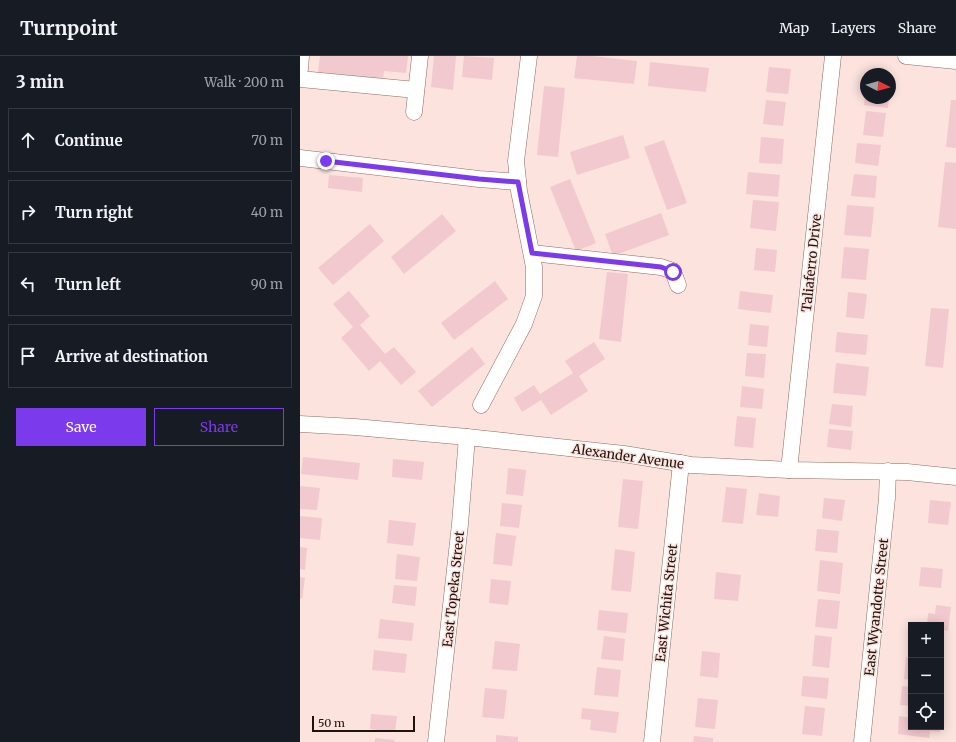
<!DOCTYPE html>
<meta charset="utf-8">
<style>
body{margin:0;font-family:Merriweather,serif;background:#242831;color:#f1f3f6}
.controls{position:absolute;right:12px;bottom:12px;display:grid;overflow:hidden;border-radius:0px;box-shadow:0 2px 10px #0003}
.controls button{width:36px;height:36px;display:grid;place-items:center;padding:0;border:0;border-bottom:1px solid #363941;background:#171b24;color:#f1f3f6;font:20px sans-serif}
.compass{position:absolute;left:560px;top:12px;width:36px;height:36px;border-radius:50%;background:#171b24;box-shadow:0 2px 10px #0003;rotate:96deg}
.scale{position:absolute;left:12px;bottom:10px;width:103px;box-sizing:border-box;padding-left:4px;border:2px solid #20120f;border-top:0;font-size:11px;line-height:14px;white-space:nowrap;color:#20120f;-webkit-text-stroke:3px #fce3de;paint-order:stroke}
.stop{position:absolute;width:12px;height:12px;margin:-9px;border:3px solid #7c3aed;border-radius:50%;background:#fff}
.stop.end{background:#7c3aed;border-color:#fff;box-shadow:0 1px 4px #0008}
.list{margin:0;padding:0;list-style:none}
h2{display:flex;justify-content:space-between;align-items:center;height:52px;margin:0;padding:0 16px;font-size:17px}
h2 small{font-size:13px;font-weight:400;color:#9ea1a6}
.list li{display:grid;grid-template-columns:26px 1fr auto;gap:12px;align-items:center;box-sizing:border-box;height:64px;margin:0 8px 8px;padding:0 8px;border:1px solid #363941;border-radius:0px}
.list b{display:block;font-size:15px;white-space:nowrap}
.list em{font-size:13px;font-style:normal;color:#9ea1a6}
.actions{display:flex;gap:8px;padding:12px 16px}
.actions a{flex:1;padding:9px 0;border:1px solid #7c3aed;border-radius:0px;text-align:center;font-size:14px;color:#7c3aed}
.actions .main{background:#7c3aed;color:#fff}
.icon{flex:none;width:22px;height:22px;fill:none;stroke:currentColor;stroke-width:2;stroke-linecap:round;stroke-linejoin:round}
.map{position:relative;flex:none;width:656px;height:686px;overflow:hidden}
header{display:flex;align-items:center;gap:24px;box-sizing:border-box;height:56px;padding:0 20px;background:#171b24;border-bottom:1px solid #363941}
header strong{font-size:19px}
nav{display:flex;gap:22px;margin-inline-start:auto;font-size:14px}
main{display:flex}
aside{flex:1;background:#171b24}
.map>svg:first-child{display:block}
.building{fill:#f2c9ce}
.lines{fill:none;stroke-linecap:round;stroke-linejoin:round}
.minor-casing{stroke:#8e6b63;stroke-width:17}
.minor{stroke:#fff;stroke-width:16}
.route{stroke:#7c3aed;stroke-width:5}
.labels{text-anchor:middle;stroke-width:3;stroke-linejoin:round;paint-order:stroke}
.street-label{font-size:13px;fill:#20120f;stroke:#fce3de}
</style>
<header>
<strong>Turnpoint</strong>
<nav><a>Map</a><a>Layers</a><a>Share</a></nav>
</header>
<main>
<aside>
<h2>3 min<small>Walk · 200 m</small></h2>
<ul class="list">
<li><svg class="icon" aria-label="ahead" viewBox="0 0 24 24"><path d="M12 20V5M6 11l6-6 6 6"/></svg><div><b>Continue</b></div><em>70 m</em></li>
<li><svg class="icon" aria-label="right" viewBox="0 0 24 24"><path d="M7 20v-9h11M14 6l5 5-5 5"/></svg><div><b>Turn right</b></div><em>40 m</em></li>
<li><svg class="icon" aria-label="left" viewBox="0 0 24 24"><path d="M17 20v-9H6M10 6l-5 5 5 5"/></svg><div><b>Turn left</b></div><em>90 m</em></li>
<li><svg class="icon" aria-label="arrive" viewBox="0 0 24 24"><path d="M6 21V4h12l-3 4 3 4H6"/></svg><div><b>Arrive at destination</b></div></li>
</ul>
<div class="actions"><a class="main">Save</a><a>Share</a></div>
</aside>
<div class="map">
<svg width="656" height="686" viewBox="0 0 656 686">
<rect width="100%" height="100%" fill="#fce3de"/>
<g class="building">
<polygon points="20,0 108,0 106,17 84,15 83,23 18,16"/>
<polygon points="134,0 156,0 153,34 131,31"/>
<polygon points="164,0 194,2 192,24 162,21"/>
<polygon points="277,0 292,0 337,5 334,28 274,22"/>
<polygon points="350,6 409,12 406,36 348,30"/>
<polygon points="469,11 491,13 488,38 466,36"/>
<polygon points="244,30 265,32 258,101 237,99"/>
<polygon points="565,39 566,42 589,42 588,52 564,49"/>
<polygon points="466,44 486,46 483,70 463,68"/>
<polygon points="651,44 656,44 656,92 646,91"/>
<polygon points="566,55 586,57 583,81 563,79"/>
<polygon points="323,79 330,102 277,119 270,96"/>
<polygon points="461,81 484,83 482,108 459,107"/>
<polygon points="364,84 387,147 367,154 344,91"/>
<polygon points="557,87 581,89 578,110 555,107"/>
<polygon points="645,106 656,107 656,173 638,171"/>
<polygon points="448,116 480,119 478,141 446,138"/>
<polygon points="554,118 577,120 575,142 551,140"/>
<polygon points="29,119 63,122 62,136 28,132"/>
<polygon points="270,123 296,187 276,195 250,131"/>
<polygon points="453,144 479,146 476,175 450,172"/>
<polygon points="547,149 574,151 571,181 544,179"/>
<polygon points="361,157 369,179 313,200 305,178"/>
<polygon points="142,158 156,175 104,218 91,201"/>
<polygon points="70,168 84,185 33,229 18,212"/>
<polygon points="544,191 569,193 566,224 541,222"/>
<polygon points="456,192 477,194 475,216 454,214"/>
<polygon points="307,216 328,218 321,286 299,283"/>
<polygon points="195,225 208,243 154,284 141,267"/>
<polygon points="49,235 70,260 60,269 85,298 94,291 116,316 101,329 80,305 69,315 41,282 53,271 33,248"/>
<polygon points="440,235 473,239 471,257 438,253"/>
<polygon points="548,236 567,238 564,263 546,261"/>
<polygon points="631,252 649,253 643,312 625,310"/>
<polygon points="450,268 469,270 467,291 448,289"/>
<polygon points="537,276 568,279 566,299 535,296"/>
<polygon points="294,286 305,303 279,320 288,335 251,359 241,344 222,356 214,342 234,329 240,338 273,317 265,305"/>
<polygon points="172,291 185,308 132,351 118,335"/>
<polygon points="447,297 466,298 464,322 445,320"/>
<polygon points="536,307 569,311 566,340 533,337"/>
<polygon points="442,330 464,333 462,353 440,351"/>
<polygon points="532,348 553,350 551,371 529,368"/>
<polygon points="437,360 456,362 453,392 434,390"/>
<polygon points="529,373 553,375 551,394 527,391"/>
<polygon points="3,401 60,407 58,424 1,418"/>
<polygon points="93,403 124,406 122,424 92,421"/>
<polygon points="208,412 226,414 223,440 206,438"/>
<polygon points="323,423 343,425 338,473 318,471"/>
<polygon points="0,430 20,432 17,454 0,453"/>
<polygon points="426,431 447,433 443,468 422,466"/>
<polygon points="459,437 480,440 478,461 456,459"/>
<polygon points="524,442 545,444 542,465 522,462"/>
<polygon points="630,444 651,446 648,469 628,467"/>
<polygon points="202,447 222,449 219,472 200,470"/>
<polygon points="0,460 22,462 20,484 0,482"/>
<polygon points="89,464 116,467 113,490 87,487"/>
<polygon points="517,473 539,475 537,497 515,495"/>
<polygon points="196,477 216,480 212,510 193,508"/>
<polygon points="0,491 7,492 5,514 0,513"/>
<polygon points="315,493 335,496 331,536 311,534"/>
<polygon points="97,498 120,501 117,525 95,523"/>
<polygon points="520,504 543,507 540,538 517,535"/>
<polygon points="621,511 643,513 641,532 619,530"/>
<polygon points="416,516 441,519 438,545 414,543"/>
<polygon points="0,521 5,522 2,543 0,542"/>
<polygon points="191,523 211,525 208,549 189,547"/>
<polygon points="94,529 117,531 115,550 92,547"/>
<polygon points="518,543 540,545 537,573 515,571"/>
<polygon points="636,549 651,551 648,575 641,574 641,569 627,569 628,557 635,558"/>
<polygon points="299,554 328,557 326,577 297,574"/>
<polygon points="80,563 114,567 112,585 78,582"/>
<polygon points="515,579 532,581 529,612 512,610"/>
<polygon points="304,580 325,583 323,605 301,603"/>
<polygon points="195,585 220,588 217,615 192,613"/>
<polygon points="74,594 107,598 105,617 72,614"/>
<polygon points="402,595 420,597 418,622 400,620"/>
<polygon points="606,601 611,601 611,624 604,623"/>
<polygon points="297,611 321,614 318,641 294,639"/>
<polygon points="503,620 529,622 527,643 501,640"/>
<polygon points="602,630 611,631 611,650 600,649"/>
<polygon points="185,632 207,634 204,663 182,661"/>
<polygon points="398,642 418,644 415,673 395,671"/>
<polygon points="505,650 525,652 522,680 502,678"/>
<polygon points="282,652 319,656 316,677 290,674 291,664 281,663"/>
<polygon points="71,658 97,660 95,676 70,673"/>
<polygon points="599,660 611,662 611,671 640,671 640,676 630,675 629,682 598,678"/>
<polygon points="196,679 218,681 218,686 196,686"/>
<polygon points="394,680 413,682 413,686 393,686"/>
<polygon points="75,682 95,684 94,686 75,686"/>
</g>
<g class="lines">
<g class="minor-casing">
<g id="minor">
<polyline points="606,0 656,5"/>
<polyline points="0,13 1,0"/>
<polyline points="0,23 116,34"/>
<polyline points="114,56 120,0"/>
<polyline points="0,102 179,123 218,126"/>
<polyline points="232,197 361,211 373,215 378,229"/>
<polyline points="181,349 224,268 234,240 234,211 219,135 216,105 229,0"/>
<polyline points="0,368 55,371 167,381 324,398 391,409 489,414 607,416 656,421"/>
<polyline points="489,414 533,0"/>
<polyline points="136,686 160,468 167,381"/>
<polyline points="352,686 381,407"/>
<polyline points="562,686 587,442 588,415"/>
</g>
</g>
<use href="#minor" class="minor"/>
</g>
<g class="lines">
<polyline class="route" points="26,105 179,123 218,126 232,197 361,211 373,216"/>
</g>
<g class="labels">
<g class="street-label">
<text transform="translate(511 207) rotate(-84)" y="5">Taliaferro Drive</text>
<text transform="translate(328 400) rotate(8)" y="5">Alexander Avenue</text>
<text transform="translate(153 533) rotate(-84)" y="5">East Topeka Street</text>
<text transform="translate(366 547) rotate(-84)" y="5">East Wichita Street</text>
<text transform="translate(576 551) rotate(-84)" y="5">East Wyandotte Street</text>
</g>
</g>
</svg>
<div class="controls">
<button>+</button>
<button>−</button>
<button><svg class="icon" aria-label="locate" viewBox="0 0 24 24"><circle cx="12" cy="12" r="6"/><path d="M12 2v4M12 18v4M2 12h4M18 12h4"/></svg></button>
</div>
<svg class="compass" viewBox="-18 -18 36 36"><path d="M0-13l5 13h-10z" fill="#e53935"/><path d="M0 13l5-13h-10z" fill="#9ea1a6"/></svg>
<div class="scale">50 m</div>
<div class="stop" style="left:373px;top:216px"></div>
<div class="stop end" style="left:26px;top:105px"></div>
</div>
</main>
